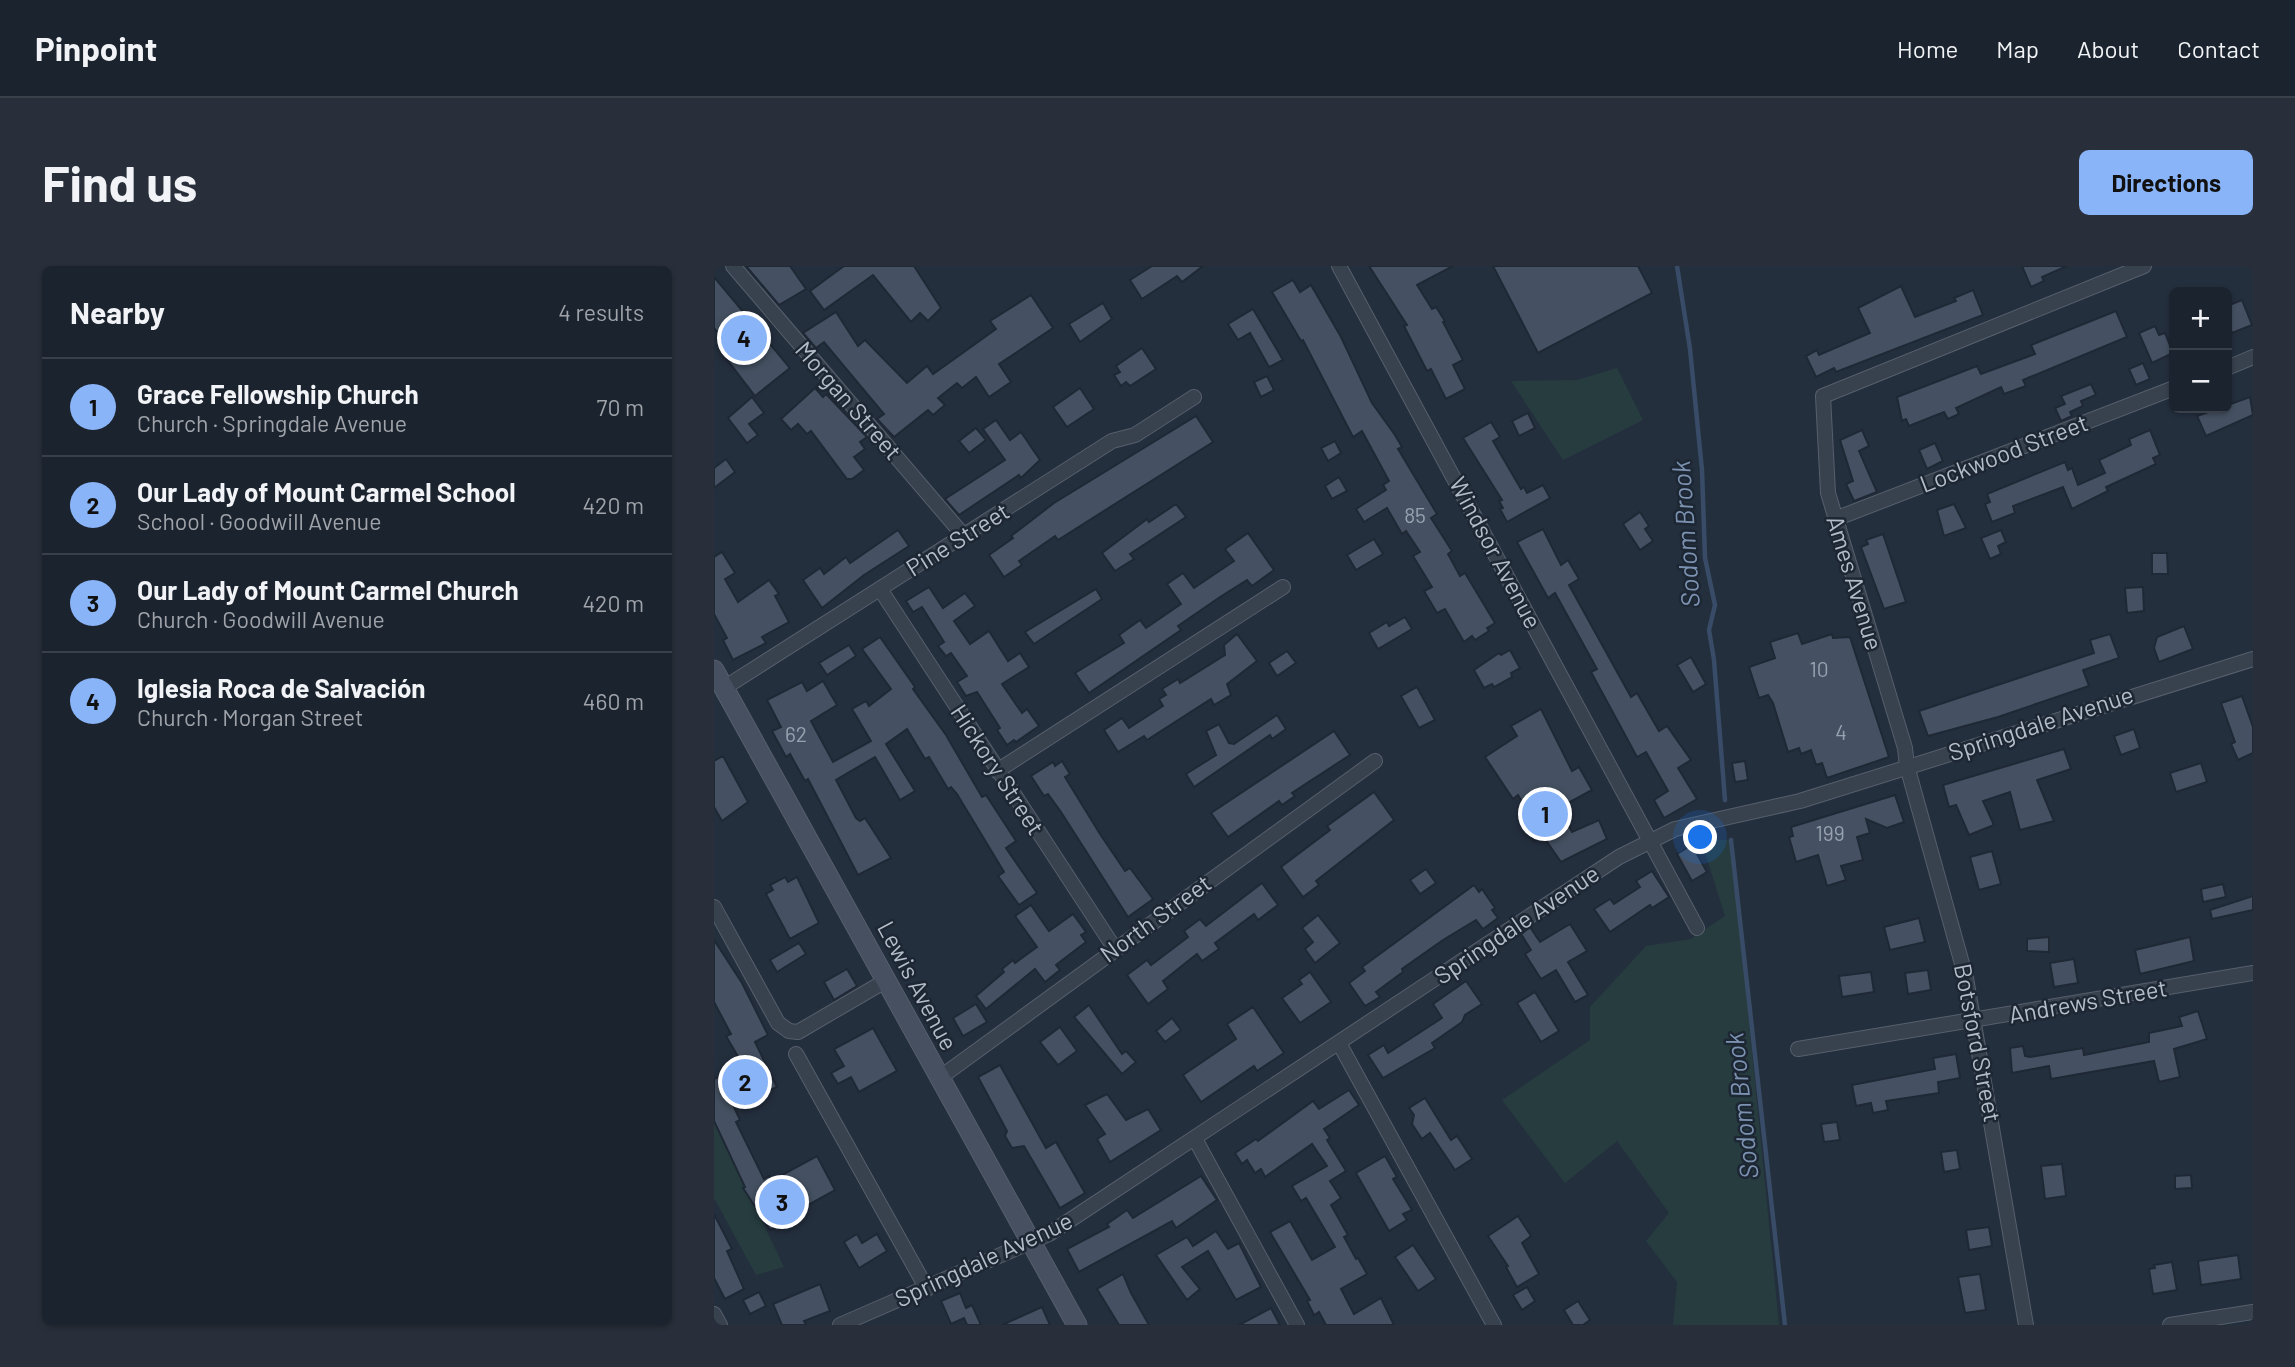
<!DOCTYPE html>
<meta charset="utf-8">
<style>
body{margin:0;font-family:Barlow,sans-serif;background:#282f3a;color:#f1f3f6}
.controls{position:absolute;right:21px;top:21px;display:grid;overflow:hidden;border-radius:10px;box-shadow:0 2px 5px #0004}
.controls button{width:63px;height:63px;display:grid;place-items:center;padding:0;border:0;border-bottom:2px solid #39404a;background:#1b232e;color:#f1f3f6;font:35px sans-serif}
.you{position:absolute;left:987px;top:572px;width:24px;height:24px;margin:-18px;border:5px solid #fff;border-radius:50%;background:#1a73e8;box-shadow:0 0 0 10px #1a73e833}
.badge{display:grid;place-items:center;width:46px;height:46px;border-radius:50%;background:#8ab4f8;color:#111;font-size:23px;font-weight:700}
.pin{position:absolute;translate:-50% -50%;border:4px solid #fff;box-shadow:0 2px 7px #0006}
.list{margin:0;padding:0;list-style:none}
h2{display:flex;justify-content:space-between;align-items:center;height:91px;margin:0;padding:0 28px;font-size:30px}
h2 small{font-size:23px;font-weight:400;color:#a0a4aa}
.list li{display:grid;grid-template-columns:46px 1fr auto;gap:21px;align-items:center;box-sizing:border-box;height:98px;padding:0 28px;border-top:2px solid #39404a}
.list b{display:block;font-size:26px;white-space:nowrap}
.list p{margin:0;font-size:23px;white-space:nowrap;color:#a0a4aa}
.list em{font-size:23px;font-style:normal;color:#a0a4aa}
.map{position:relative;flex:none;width:1539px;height:1059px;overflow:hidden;border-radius:10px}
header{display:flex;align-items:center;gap:42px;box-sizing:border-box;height:98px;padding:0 35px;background:#1b232e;border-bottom:2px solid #39404a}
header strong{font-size:33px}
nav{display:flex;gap:38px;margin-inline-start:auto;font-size:24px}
.intro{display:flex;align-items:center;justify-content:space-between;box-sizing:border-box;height:168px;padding:0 42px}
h1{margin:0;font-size:49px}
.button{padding:18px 32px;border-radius:10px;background:#8ab4f8;color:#111;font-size:24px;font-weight:700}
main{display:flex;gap:42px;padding:0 42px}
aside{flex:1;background:#1b232e;border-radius:10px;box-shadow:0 2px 5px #0004}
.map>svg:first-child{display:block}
.green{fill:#263c3f}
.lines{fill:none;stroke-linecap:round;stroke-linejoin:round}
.stream{stroke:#394c67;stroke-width:4.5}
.building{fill:#455162;stroke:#1f2835;stroke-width:2}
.minor-casing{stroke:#565f6c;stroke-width:16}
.secondary-casing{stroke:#565f6c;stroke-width:21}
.minor{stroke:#38414e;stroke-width:14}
.secondary{stroke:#465061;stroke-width:19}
.labels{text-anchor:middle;stroke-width:5;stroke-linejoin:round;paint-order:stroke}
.number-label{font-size:21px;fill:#98a1af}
.street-label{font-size:24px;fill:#b4bcc9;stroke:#1d2633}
.water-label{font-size:26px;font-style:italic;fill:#7c92b1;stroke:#1d2633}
</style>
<header>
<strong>Pinpoint</strong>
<nav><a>Home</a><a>Map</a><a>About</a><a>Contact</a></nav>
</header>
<div class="intro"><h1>Find us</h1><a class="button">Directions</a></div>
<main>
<aside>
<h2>Nearby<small>4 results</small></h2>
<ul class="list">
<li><span class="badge">1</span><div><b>Grace Fellowship Church</b><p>Church · Springdale Avenue</p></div><em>70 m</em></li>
<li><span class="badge">2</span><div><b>Our Lady of Mount Carmel School</b><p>School · Goodwill Avenue</p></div><em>420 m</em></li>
<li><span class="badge">3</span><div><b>Our Lady of Mount Carmel Church</b><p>Church · Goodwill Avenue</p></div><em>420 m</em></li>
<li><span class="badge">4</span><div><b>Iglesia Roca de Salvación</b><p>Church · Morgan Street</p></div><em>460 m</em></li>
</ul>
</aside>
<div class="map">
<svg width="1539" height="1059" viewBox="0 0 1539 1059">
<rect width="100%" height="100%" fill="#242f3e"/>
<g class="green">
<polygon points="903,102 929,154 849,194 797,115 863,114"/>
<polygon points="987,574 1017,574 1065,1059 959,1059 963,1016 932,975 955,947 903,875 851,917 788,834 876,774 876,741 932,680 977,673 1011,650"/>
<polygon points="0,855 70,1001 42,1009 0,932"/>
</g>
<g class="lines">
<g class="stream">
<polyline points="963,0 976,83 988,204 991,292 1001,339 995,364 1000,394 1011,534"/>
<polyline points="1017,574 1071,1059"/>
</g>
</g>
<g class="building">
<polygon points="32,0 76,0 92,23 65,39"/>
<polygon points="130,0 200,0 227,42 214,55 206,47 197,56 159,9 110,44 96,25"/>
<polygon points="438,0 489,0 468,16 463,10 428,33 416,14"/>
<polygon points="655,0 739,0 703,19 718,43 722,41 731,55 729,56 749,94 739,99 751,123 732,133 717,103 713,105 690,60 693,59"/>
<polygon points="779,0 924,0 938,27 824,87"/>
<polygon points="1308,0 1353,0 1328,11 1330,15 1317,21"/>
<polygon points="0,11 76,102 41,130 8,87 15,81 0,62"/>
<polygon points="579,14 586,26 597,19 627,71 658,137 681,169 688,181 684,183 723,248 717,252 738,285 734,288 746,310 751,307 781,357 773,362 775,365 761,374 758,370 750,376 731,343 723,347 710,325 718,321 699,290 706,286 692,265 688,268 673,242 650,256 642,243 672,224 669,219 675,215 648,165 639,171 589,74 587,75 558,26"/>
<polygon points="1187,20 1201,51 1242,35 1240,32 1259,24 1269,49 1122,106 1120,102 1102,111 1092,90 1103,84 1105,89 1156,67 1144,42"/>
<polygon points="317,29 339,62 285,98 297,116 275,131 262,111 248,122 243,117 224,132 231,139 219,149 214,144 180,171 163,153 170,148 110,76 102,82 89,67 122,46 144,80 151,74 193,117 213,100 219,108 282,63 276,55"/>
<polygon points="1528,34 1538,59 1518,67 1513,53 1513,40"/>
<polygon points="389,37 398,53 366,76 355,58"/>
<polygon points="539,43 569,94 555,101 536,67 524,74 514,58"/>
<polygon points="1402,45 1413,71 1309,114 1312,120 1290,128 1287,121 1242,142 1245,148 1234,153 1230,146 1195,160 1192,153 1188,155 1183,131 1263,100 1267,108 1321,88 1317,79"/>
<polygon points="1441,60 1445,69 1451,67 1459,87 1438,97 1425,67"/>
<polygon points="428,82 442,103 416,120 412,116 407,120 400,109 406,106 402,100"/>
<polygon points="1429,97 1436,113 1422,119 1415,103"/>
<polygon points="553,110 560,124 547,131 540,116"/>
<polygon points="1377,118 1382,129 1367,135 1369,140 1356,146 1358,150 1347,155 1341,142 1351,138 1347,130"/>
<polygon points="101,122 109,131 112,128 153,171 146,176 151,183 140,191 150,204 138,213 133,213 97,165 93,168 84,158 77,164 67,153"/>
<polygon points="366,122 380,143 353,161 339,141"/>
<polygon points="38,131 50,147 35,158 44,169 33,177 14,152"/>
<polygon points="1536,131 1539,149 1492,170 1483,150"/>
<polygon points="814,147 821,162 805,170 798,155"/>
<polygon points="482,150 499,176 344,274 341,270 305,295 308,299 290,311 275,289 299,272 297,270 340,237"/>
<polygon points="282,154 296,174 307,166 326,194 307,212 305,209 245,249 231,233 291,194 269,163"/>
<polygon points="777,156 786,171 779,175 807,223 810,221 813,227 829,219 836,232 793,256 786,243 789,242 785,235 788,234 749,172"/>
<polygon points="262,162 272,174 255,187 245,175"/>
<polygon points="1148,164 1155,180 1145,185 1163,226 1140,235 1132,218 1139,215 1126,174"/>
<polygon points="1436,164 1446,189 1439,192 1442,198 1392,221 1394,225 1358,243 1349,221 1299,240 1301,247 1278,256 1271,238 1276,236 1273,228 1351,196 1354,204 1358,202 1364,219 1391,207 1385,194 1417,179 1415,173"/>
<polygon points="621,175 627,187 614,195 607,182"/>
<polygon points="1221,177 1229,195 1213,203 1205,184"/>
<polygon points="12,193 21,206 0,222 0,202"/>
<polygon points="625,211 633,225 618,233 611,220"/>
<polygon points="462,238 472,251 416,288 420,293 401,305 388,287 433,253 435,256"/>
<polygon points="1240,238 1252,262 1230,270 1223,244"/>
<polygon points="926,246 935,260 931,263 939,275 926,284 909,258"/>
<polygon points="829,263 847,299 854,294 865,313 855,319 917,431 923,427 945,465 953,460 977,494 964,502 983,533 950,552 940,534 954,525 932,486 923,491 877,406 883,403 841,327 834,332 803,276"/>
<polygon points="184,264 195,280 150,309 108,342 89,314 106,302 110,308 132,291 136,297"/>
<polygon points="1287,264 1292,276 1284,280 1287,288 1276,293 1267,272"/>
<polygon points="534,267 560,304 538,320 533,314 506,331 464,360 467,364 375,427 361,407 410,377 405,369 426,354 432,362 467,338 453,318 469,307 480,322 520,295 511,283"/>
<polygon points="1169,268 1192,336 1170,343 1147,281 1154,278 1152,274"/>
<polygon points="660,273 669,288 642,304 633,289"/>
<polygon points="8,286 21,307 11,313 24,336 55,314 65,328 61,330 75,356 48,371 52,377 19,394 9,374 13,372 0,348 0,291"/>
<polygon points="1438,287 1453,287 1454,308 1438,308"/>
<polygon points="215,321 229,342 251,327 261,340 240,355 256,378 275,365 294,395 306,387 315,401 288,418 308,447 313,443 325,460 302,476 300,474 293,479 283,464 286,462 263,426 252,430 243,416 253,410 237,387 232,390 224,380 230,376 208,341 199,346 192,335"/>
<polygon points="1429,321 1430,345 1413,347 1411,322"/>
<polygon points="382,323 388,333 320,378 311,366"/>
<polygon points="691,351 698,363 664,383 655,367 673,356 675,360"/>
<polygon points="1470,360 1479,383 1445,396 1440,382 1443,371"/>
<polygon points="1084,367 1088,378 1118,368 1119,372 1136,371 1175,491 1113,512 1108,497 1102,499 1097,484 1087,488 1085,482 1074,486 1059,437 1054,429 1045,432 1035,401 1061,392 1056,376"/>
<polygon points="523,368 543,395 513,418 517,429 500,439 497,433 433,474 430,470 404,486 390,464 408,452 415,462 449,440 445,433 452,429 448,423 464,413 466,417 511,389 510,379"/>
<polygon points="1396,368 1405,392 1369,404 1375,420 1284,451 1214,470 1205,445 1380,387 1376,374"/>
<polygon points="166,371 201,421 199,423 232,469 268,531 272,529 302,575 292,582 323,627 305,639 284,610 290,606 243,528 237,521 234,523 215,491 211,493 193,463 172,478 201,525 186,534 161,491 122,514 142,552 146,555 151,552 177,592 144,609 94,513 91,515 76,488 72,491 58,465 67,461 53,434 88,416 93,425 109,415 123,439 97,455 119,496 157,475 138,443 152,435 155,440 177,423 148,383"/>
<polygon points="135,379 142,390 113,409 105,397"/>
<polygon points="796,384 806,402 797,407 798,411 780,421 778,418 770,422 760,404 785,387 787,389"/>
<polygon points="573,385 582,397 563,410 555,397"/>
<polygon points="977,391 992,418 979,426 963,399"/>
<polygon points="703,421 721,454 705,462 687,430"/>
<polygon points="1528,430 1539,461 1539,487 1524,494 1517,478 1521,476 1507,437"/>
<polygon points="827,443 858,505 865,501 878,524 845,542 858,566 885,554 893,573 847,596 829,570 820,575 811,558 818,554 804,529 799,533 771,491 803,470 797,460"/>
<polygon points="563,449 572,463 558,473 556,469 480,521 472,508 502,489 492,465 505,458 515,477 520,478"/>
<polygon points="1420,463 1426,482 1407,489 1400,470"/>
<polygon points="620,465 636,489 578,527 581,530 568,539 565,535 514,571 497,547"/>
<polygon points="1350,483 1357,503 1323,514 1340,555 1306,564 1296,526 1269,535 1280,559 1255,569 1242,539 1235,541 1229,519"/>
<polygon points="9,490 34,536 8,555 0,541 0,495"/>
<polygon points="348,495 356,508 351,511 386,568 411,605 416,602 439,633 414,651 347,546 334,528 330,530 317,510 339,496 341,500"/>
<polygon points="1031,495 1034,514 1021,516 1018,497"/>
<polygon points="1487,497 1493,516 1462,526 1456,507"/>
<polygon points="660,526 680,554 602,615 605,619 589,631 567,601 616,564 613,560"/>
<polygon points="1181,529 1190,556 1173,562 1152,553 1156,567 1143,571 1149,594 1127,600 1132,614 1113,620 1104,589 1082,596 1075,571 1079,570 1077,561"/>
<polygon points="978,579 993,606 978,615 963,588"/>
<polygon points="1278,585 1287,618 1265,624 1256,591"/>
<polygon points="712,603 722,617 706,628 696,614"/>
<polygon points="938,605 955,631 938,642 936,639 896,666 880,643 896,633 900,638 926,621 922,615"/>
<polygon points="71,611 74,616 83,611 105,657 76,673 52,628 59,624 56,619"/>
<polygon points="548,617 564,639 544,654 540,648 501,677 505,683 488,695 483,688 449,715 454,723 434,738 413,709 433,694 437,699 474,671 470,665 486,653 492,660"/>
<polygon points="1509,618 1512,631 1489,636 1487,623"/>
<polygon points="760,619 765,626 768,623 781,642 778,644 784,652 769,663 762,654 729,674 688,703 689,706 662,726 666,731 651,740 635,717 651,705 648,701"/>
<polygon points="1539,630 1539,644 1498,653 1496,644"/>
<polygon points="317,639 335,665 359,648 372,666 367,669 372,676 342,699 346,704 331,716 321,703 272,743 262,730 290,706 288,703 299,694 301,697 323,681 301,650"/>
<polygon points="604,649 626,677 601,697 591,683 599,676 588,662"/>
<polygon points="1205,652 1211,676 1176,684 1170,661"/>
<polygon points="856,658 873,685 854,696 874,729 861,736 842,704 827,713 811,688 817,684 807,668 816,661 826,676"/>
<polygon points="1335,671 1335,686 1313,685 1313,673"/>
<polygon points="1476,671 1480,695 1426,708 1421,684"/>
<polygon points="0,674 28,717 54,769 41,776 63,821 20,841 26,854 22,856 50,913 55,910 57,915 103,890 121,924 76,949 78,953 56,964 29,922 31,921 0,855 0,813 29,799 12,770 17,768 0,736"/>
<polygon points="85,677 92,688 63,706 56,694"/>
<polygon points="1360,693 1364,717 1340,721 1336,697"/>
<polygon points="133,703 143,720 120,734 110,716"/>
<polygon points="1214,704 1217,724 1194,728 1191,707"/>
<polygon points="596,706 617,736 586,757 568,732 588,718 585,714"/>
<polygon points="1157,706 1160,726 1128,731 1125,710"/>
<polygon points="752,715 768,738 751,749 748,756 718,777 721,782 669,812 654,789 670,779 674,787 728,752 719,738"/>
<polygon points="821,726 845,765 827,776 803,737"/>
<polygon points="262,738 273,756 249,770 239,752"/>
<polygon points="375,739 408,788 412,785 422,796 408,808 360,751"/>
<polygon points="539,741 570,787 543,805 540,800 487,836 469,809 522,773 513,758"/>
<polygon points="1484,745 1493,773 1460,783 1466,811 1445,816 1440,795 1337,813 1335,800 1298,807 1296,782 1309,780 1311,790 1316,791 1369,782 1370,789 1435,776 1435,767 1468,760 1465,751"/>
<polygon points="458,752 467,764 451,776 442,765"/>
<polygon points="346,761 363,785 344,799 326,776"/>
<polygon points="159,762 183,805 145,826 137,811 124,818 117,807 130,800 120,783"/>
<polygon points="1242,788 1246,812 1224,816 1225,827 1172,835 1174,844 1159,847 1157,837 1142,840 1138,819 1221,803 1219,792"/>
<polygon points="286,799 332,882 342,876 371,927 346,942 310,880 298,882 291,870 293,865 264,811"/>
<polygon points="635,824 645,839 610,863 616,872 613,874 632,905 616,915 627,932 617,939 634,969 630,971 642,993 644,992 653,1008 627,1023 640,1048 667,1032 680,1059 612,1059 605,1046 600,1049 593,1035 596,1034 556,966 576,955 598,994 621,981 592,932 587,935 578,920 613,900 598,878 551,911 547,903 541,907 533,894 528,898 521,887 542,873 544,875 599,835 605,843"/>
<polygon points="393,828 412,854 434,843 447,864 396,896 383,873 391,868 371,839"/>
<polygon points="711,832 737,874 743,870 758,893 741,904 716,867 708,873 698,858 700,849 695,842"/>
<polygon points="1123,856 1126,874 1110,876 1107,858"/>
<polygon points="1243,884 1246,903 1230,906 1227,886"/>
<polygon points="671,890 683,911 679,913 698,944 689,948 693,954 675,965 642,907"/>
<polygon points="1348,898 1352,930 1331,933 1327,900"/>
<polygon points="1477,909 1478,922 1461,923 1461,910"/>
<polygon points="487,910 503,934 462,962 458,955 365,1006 353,983 395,961 393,958 413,944 419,952"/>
<polygon points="0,948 18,983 13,985 30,1023 11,1033 0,1012"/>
<polygon points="804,950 817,970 808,977 825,1008 803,1021 792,1001 794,1000 774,970"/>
<polygon points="1275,961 1278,980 1255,984 1252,964"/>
<polygon points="502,965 514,983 525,977 547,1021 522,1034 494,985 468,1001 486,1023 473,1034 442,989 473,971 479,980"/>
<polygon points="143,968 148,977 163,968 173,985 145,1002 130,976"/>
<polygon points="699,979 722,1013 704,1025 681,991"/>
<polygon points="1524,989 1527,1013 1487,1019 1484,995"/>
<polygon points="1458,996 1463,1024 1439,1028 1435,1003 1441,1002 1440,999"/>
<polygon points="409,1008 417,1027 435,1059 405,1059 383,1023"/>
<polygon points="1266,1008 1272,1044 1251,1047 1244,1011"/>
<polygon points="106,1018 116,1045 90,1055 92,1059 68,1059 59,1038"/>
<polygon points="813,1021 821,1035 808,1044 799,1029"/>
<polygon points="45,1026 52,1040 36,1048 29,1034"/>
<polygon points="246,1027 252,1042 258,1039 267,1059 253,1059 250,1052 237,1058 227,1035"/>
<polygon points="864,1035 876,1054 869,1059 859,1059 850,1044"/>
<polygon points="328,1041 336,1059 288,1059"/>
<polygon points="557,1042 566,1059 525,1059"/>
</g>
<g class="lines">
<g class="minor-casing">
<g id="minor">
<polyline points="19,0 250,270"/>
<polyline points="625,0 983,662"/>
<polyline points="1513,102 1539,91"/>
<polyline points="1121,253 1460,122"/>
<polyline points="166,323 401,683"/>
<polyline points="10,422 398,175 421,169 480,131"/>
<polyline points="283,505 569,321"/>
<polyline points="0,641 64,757 75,765 84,766 173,714"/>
<polyline points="625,777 780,1059"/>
<polyline points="1084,783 1539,707"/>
<polyline points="82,788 213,1023"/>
<polyline points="224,813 661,495"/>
<polyline points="481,873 583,1059"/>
<polyline points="0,1048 6,1059"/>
<polyline points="126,1059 335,968 905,591 961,563 1086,535 1539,393"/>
<polyline points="1312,1059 1252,712 1193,500 1191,482 1114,227 1109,130 1430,0"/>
<polyline points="1456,1059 1539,1046"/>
</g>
</g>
<g class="secondary-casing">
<polyline id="secondary" points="0,404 363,1059"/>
</g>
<use href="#minor" class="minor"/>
<use href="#secondary" class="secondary"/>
</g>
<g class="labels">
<g class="number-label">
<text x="701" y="257">85</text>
<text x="1105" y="411">10</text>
<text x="1127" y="474">4</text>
<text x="82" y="476">62</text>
<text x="1116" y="575">199</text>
</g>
<g class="street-label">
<text transform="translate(134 135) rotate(49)" y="8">Morgan Street</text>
<text transform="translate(1290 188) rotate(-21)" y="8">Lockwood Street</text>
<text transform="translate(244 274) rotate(-32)" y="8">Pine Street</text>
<text transform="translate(781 287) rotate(62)" y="8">Windsor Avenue</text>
<text transform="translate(1140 317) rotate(73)" y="8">Ames Avenue</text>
<text transform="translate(1327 458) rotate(-18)" y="8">Springdale Avenue</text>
<text transform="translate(283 504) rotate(57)" y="8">Hickory Street</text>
<text transform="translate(442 653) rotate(-36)" y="8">North Street</text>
<text transform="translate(803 659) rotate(-34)" y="8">Springdale Avenue</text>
<text transform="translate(203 720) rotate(62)" y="8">Lewis Avenue</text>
<text transform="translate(1374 736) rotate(-10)" y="8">Andrews Street</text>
<text transform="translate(1263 777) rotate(79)" y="8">Botsford Street</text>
<text transform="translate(270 994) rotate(-25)" y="8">Springdale Avenue</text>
</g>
<g class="water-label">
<text transform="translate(972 268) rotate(-94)" y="9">Sodom Brook</text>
<text transform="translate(1028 840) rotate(-96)" y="9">Sodom Brook</text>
</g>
</g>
</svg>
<div class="controls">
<button>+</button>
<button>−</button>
</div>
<div class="you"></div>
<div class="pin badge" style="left:831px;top:548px">1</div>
<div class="pin badge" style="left:31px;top:816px">2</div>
<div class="pin badge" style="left:68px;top:936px">3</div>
<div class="pin badge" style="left:30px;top:72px">4</div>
</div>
</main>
